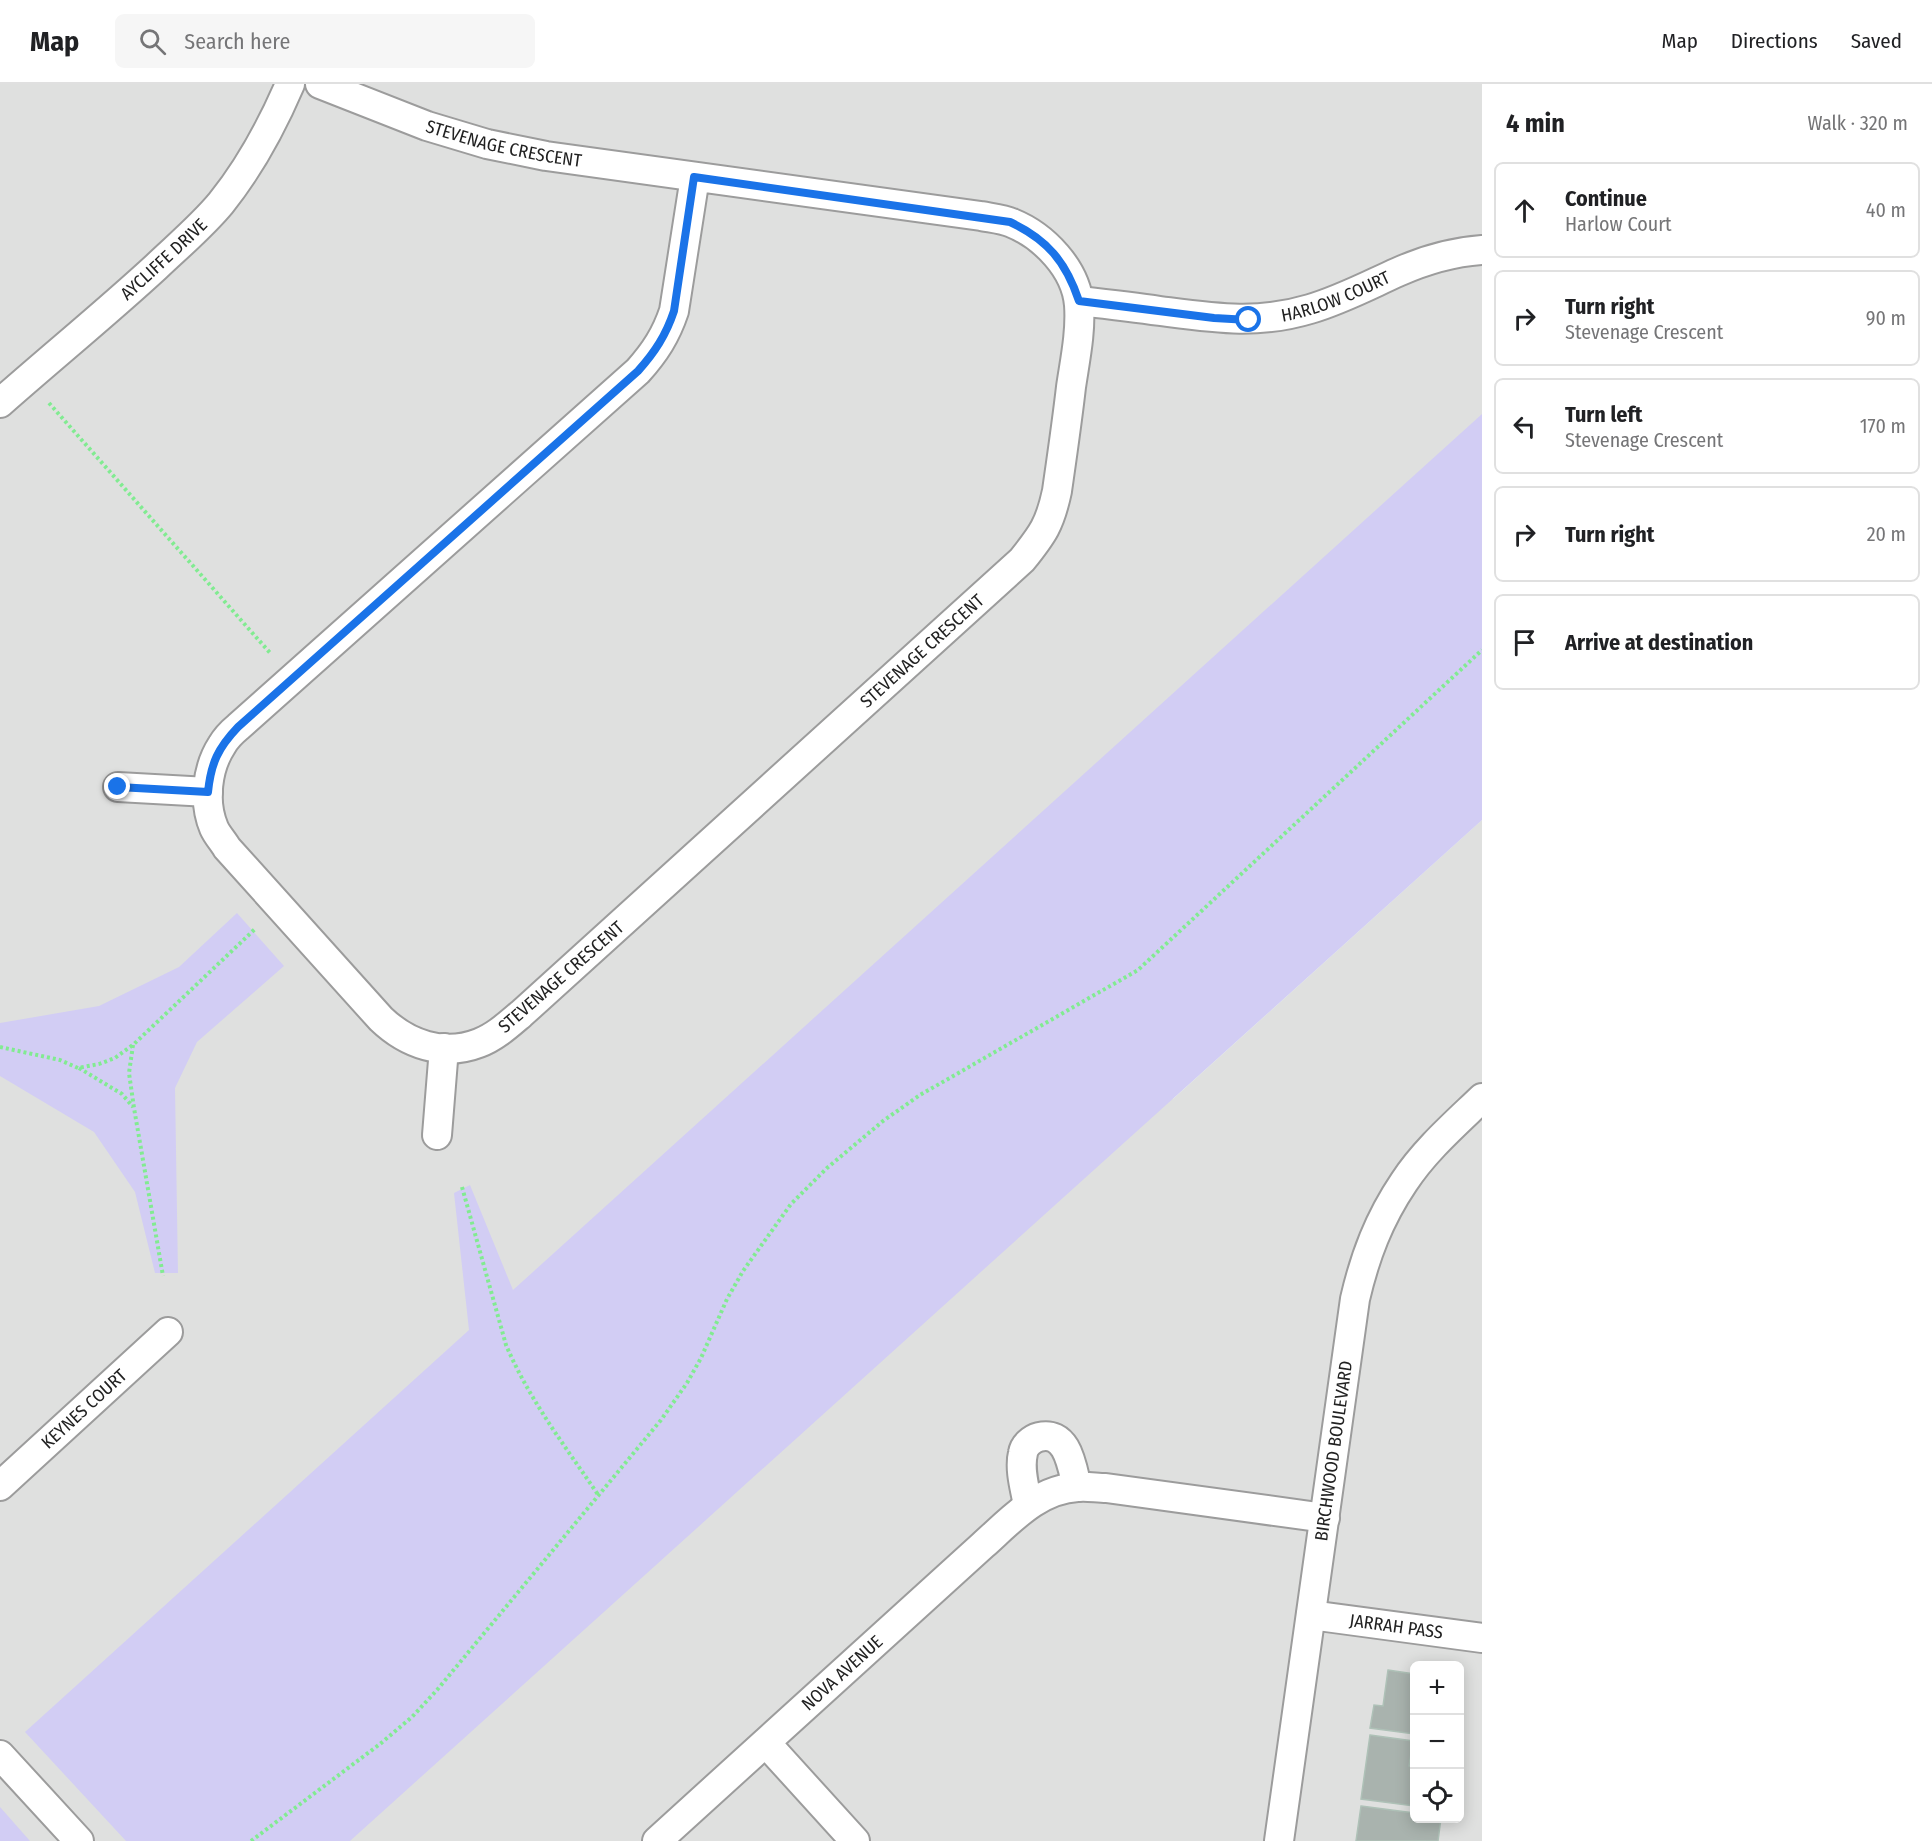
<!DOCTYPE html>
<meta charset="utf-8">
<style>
body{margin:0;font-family:"Fira Sans Condensed",sans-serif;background:#f6f6f6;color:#202124}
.controls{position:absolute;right:18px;bottom:18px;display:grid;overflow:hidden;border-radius:9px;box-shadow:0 3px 15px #0003}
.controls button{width:54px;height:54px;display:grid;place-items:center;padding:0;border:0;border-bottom:2px solid #e0e0e0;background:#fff;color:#202124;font:30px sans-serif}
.stop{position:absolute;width:18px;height:18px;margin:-14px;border:4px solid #1a73e8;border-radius:50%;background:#fff}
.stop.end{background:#1a73e8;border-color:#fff;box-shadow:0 2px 6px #0008}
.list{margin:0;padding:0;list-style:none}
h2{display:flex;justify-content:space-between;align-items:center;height:78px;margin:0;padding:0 24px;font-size:26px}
h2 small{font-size:20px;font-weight:400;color:#757577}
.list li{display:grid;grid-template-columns:39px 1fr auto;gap:18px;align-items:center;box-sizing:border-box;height:96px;margin:0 12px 12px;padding:0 12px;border:2px solid #e0e0e0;border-radius:9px}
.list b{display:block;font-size:22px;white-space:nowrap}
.list p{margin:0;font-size:20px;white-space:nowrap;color:#757577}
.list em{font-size:20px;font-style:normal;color:#757577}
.icon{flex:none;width:33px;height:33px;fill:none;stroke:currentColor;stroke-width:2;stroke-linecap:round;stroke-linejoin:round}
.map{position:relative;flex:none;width:1482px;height:1757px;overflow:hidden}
header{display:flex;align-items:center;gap:36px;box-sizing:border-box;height:84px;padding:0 30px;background:#fff;border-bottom:2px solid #e0e0e0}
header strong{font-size:28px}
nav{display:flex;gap:33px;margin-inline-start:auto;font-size:21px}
.search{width:420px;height:54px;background:#f6f6f6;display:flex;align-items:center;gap:15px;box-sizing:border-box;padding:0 21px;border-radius:9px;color:#757577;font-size:22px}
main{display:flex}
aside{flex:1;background:#fff}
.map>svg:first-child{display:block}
.residential{fill:#dfe0df;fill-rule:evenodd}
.park{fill:#d2cdf4}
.building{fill:#a9b3ae;stroke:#aec1b7;stroke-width:1.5}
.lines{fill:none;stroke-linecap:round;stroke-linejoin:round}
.street-casing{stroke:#9c9c9c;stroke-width:32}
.path{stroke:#81eb91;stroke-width:4;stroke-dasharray:3 3;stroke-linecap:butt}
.street{stroke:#fff;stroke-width:28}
.route{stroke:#1a73e8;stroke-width:8}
.labels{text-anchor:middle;stroke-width:4.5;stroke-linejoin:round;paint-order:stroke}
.street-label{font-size:18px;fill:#222;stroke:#fff}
</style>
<header>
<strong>Map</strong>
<div class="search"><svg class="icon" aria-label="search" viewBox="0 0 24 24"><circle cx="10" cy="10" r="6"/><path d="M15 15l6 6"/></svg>Search here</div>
<nav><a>Map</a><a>Directions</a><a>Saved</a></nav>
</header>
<main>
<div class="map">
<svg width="1482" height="1757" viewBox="0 0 1482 1757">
<rect width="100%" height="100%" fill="#eaf1ef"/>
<path class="residential" d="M0,0H1482V331L1173,1015L1482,736V1757H0ZM1414,1582H1460V1734H1414Z"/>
<g class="park">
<polygon points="1482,330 1482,736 350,1757 126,1757 25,1648 469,1246 454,1109 470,1101 513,1206"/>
<polygon points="237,829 284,882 197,958 175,1004 178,1189 155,1189 135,1108 94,1048 0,992 0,939 99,922 179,883"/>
<polygon points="0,1723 30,1757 0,1757"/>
</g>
<g class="building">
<polygon points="1388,1586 1414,1590 1414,1650 1370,1644 1374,1621 1383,1622"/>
<polygon points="1370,1651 1413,1657 1409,1682 1414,1683 1414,1722 1361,1715"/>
<polygon points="1361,1722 1414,1729 1414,1734 1441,1734 1438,1757 1356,1757"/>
</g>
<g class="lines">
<g class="street-casing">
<g id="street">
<path id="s1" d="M320,0L427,42L487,60L546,72L981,132C991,134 1003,135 1012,139C1044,152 1076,185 1079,221C1081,248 1075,276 1071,303C1067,338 1062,372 1057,407C1050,440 1043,450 1022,476L521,930C508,941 495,953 479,959C443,973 407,960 381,935L227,764C223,757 217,751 214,744C203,718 207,684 222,661C226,654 232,648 238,643L638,287C655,268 666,251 674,227L695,93"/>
<path id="s2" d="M1079,217C1106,220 1133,223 1160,227C1214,234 1257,241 1310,225C1341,216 1369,201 1398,188C1425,176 1453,168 1482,166"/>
<path id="s3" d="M0,319C52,273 105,230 156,183C178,162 202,142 221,119C250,83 272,42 290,0"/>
<polyline points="118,703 208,708"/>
<polyline points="437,1051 444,964"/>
<path id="s4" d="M0,1402L168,1248"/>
<path d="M1028,1421C1025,1405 1019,1385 1023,1369C1024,1362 1031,1355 1039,1353C1068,1346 1072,1383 1077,1403"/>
<path id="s5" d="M1311,1531L1482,1554"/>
<polyline points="766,1659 855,1757"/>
<polyline points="0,1671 79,1757"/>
<path id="s6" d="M657,1757L983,1461C1011,1436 1038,1405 1078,1403C1087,1402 1097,1404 1106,1404L1325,1434"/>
<path id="s7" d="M1279,1757L1355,1215C1365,1172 1379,1135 1404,1098C1425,1066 1455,1040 1482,1014"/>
</g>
</g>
<g class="path">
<polyline points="49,319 271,570"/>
<polyline points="133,961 129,989 134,1024 163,1192"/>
<polyline points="0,963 60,976 78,984 99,980 115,974 134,960 255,845"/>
<polyline points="79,984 122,1010 133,1023"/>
<path d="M462,1103L506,1261C530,1317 565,1362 599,1412"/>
<polyline points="251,1757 380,1660 412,1633 437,1606 661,1336 687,1299 701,1274 727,1215 743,1187 791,1120 827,1084 883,1037 920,1011 1138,886 1482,566"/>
</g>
<use href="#street" class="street"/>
</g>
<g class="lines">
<path class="route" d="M118,703L208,708C211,679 218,664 238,643L638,287C655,268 666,251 674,227L694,93L1010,138C1047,155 1066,178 1079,217L1214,234L1249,236"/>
</g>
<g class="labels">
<g class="street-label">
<text dy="6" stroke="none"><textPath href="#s1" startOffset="194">STEVENAGE CRESCENT</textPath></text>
<text dy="6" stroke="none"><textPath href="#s3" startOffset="218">AYCLIFFE DRIVE</textPath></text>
<text dy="6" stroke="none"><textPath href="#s2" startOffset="261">HARLOW COURT</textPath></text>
<text transform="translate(922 567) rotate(-42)" y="6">STEVENAGE CRESCENT</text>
<text transform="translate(561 893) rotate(-41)" y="6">STEVENAGE CRESCENT</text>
<text dy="6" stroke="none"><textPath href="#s4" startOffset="114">KEYNES COURT</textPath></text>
<text dy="6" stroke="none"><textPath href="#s7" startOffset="394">BIRCHWOOD BOULEVARD</textPath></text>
<text dy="6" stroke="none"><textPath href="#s5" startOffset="86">JARRAH PASS</textPath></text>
<text dy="6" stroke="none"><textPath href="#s6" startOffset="250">NOVA AVENUE</textPath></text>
</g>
</g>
</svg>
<div class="controls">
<button>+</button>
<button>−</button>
<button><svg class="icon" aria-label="locate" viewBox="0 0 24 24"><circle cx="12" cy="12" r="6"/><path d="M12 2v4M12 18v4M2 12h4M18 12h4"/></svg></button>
</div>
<div class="stop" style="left:1249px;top:236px"></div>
<div class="stop end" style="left:118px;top:703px"></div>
</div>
<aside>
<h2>4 min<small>Walk · 320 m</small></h2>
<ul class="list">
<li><svg class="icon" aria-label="ahead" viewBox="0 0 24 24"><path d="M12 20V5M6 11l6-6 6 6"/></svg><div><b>Continue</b><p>Harlow Court</p></div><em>40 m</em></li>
<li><svg class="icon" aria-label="right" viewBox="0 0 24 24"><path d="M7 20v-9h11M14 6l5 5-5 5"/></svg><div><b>Turn right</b><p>Stevenage Crescent</p></div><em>90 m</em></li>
<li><svg class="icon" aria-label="left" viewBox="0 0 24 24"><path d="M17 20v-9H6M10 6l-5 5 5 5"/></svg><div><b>Turn left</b><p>Stevenage Crescent</p></div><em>170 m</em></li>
<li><svg class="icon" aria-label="right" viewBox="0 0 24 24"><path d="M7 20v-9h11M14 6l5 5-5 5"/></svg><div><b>Turn right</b></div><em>20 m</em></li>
<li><svg class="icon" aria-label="arrive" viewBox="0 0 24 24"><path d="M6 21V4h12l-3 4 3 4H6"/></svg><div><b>Arrive at destination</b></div></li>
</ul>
</aside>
</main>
